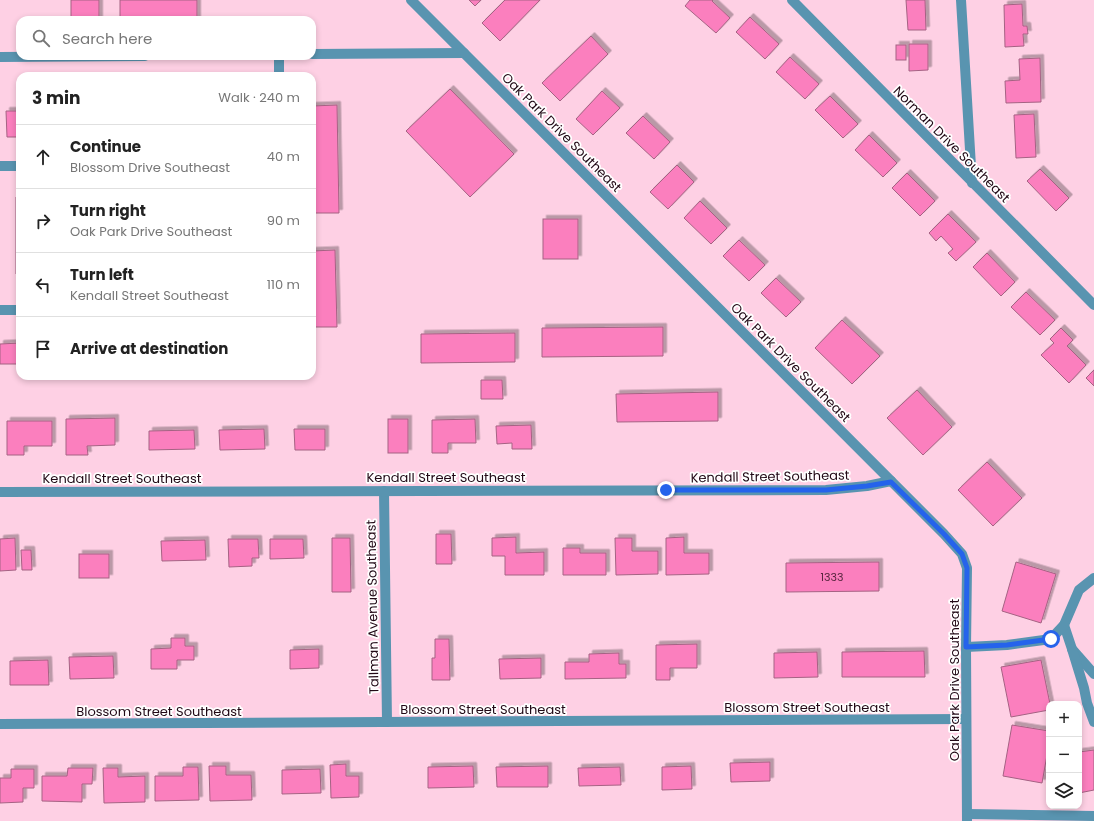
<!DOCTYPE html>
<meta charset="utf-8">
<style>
body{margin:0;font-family:Poppins,sans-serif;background:#f2f2f2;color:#222}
.controls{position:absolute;right:12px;bottom:12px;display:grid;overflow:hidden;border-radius:8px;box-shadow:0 2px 6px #0003}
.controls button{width:36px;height:36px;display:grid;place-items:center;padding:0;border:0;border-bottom:1px solid #e0e0e0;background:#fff;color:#222;font:20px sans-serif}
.stop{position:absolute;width:12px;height:12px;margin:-9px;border:3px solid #2563eb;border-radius:50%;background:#fff}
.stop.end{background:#2563eb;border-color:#fff;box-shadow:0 1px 4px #0008}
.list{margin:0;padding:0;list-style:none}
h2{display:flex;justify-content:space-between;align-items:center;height:52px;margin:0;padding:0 16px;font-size:17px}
h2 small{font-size:13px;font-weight:400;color:#767676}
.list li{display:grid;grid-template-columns:26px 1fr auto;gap:12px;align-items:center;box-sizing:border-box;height:64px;padding:0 16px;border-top:1px solid #e0e0e0}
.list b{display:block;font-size:15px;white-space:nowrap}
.list p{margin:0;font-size:13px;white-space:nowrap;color:#767676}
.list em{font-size:13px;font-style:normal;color:#767676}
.icon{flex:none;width:22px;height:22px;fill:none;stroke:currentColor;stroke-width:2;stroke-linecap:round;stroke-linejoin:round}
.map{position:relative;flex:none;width:1094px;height:821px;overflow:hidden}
.search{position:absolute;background:#fff;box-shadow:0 2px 6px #0003;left:16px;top:16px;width:300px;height:44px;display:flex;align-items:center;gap:10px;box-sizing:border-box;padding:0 14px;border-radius:12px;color:#767676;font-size:15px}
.panel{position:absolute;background:#fff;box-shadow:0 2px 6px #0003;left:16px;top:72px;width:300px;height:308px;border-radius:12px}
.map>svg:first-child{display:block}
.building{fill:#fb7fbe;stroke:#a56283;filter:url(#shadow)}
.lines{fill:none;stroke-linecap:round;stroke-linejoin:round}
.minor{stroke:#5994b0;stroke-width:10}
.route{stroke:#2563eb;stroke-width:5}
.labels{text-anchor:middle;stroke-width:3.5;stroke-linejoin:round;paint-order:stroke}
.number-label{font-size:11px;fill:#58263f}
.street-label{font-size:13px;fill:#210815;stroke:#fff}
</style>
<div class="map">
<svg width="1094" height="821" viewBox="0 0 1094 821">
<defs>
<filter id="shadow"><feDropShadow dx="3.5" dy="-3.5" stdDeviation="0" flood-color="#0004"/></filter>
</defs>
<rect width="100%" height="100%" fill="#fed0e4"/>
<g class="building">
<rect x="71" y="0" width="28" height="20"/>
<rect x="120" y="0" width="77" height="20"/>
<polygon points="469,0 481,0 475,6"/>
<polygon points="505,0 540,0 500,41 482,23"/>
<polygon points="690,0 713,0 712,1 730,18 716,33 685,6"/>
<polygon points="906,0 925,0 926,30 908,30"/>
<polygon points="1022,4 1023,26 1027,26 1028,34 1023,34 1024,46 1005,47 1004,5"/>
<polygon points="750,17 779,44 765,59 736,32"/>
<polygon points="591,36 608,54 560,101 542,83"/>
<polygon points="909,44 928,44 928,70 909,71"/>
<rect x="896" y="45" width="10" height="15"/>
<polygon points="790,57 819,84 805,99 776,72"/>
<polygon points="1040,58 1041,102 1006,103 1005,81 1020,80 1019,59"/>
<polygon points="450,89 514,154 470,197 406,131"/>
<polygon points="602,91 620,108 593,135 576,119"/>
<polygon points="830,96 858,124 843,138 815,110"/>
<polygon points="337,105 339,213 312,213 312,106"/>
<polygon points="6,111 20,111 20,137 7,137"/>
<polygon points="1034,114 1036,157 1016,158 1014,115"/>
<polygon points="643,116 670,142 654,159 626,133"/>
<polygon points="869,135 897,163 883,177 855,150"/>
<polygon points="677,165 694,182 668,209 650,192"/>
<polygon points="1040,169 1069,198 1056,211 1027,181"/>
<polygon points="907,173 935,201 920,216 892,188"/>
<polygon points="20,196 20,274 16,274 16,197"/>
<polygon points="700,201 727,228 711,244 684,218"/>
<polygon points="948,214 976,242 956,261 948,253 953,249 941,236 936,241 929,233"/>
<rect x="543" y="219" width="35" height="40"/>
<polygon points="739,240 765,265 749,281 723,256"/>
<polygon points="335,250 337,327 312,327 312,251"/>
<polygon points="987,253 1015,282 1001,296 973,267"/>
<polygon points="776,278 801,302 786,317 761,293"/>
<polygon points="1026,292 1055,320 1040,335 1011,307"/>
<polygon points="842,320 880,356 852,384 815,348"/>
<polygon points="663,327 663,356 542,357 542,328"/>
<polygon points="1061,328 1073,340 1067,346 1086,365 1069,383 1041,355 1054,343 1050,339"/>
<polygon points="515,333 515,362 421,363 421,334"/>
<polygon points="20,343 20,364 0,364 0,344"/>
<polygon points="1094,370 1094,386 1086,378"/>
<polygon points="481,380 502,380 503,399 481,399"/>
<polygon points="917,390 952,427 923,455 887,418"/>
<polygon points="718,392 718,421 617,422 616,394"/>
<polygon points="115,418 115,445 87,446 88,455 66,455 66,419"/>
<rect x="388" y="419" width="20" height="34"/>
<polygon points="475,419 476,443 448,443 448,453 432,453 432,420"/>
<polygon points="7,421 52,421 52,446 24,446 24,455 7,455"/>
<polygon points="531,425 532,449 512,449 512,443 497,444 496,426"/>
<polygon points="264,429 265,449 220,450 219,430"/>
<polygon points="294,429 325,429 325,450 295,450"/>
<polygon points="194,430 195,449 149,450 149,431"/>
<polygon points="987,462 1022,498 993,526 958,490"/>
<polygon points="436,534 451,534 452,564 436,564"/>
<polygon points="516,537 516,553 544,552 544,575 505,575 505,556 492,556 492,538"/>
<polygon points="684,537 684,553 709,553 709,574 666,575 666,538"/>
<polygon points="15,538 16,570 0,571 0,539"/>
<polygon points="332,538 350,538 351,592 332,592"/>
<polygon points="615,538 632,538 632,551 658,551 658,574 616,575"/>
<polygon points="228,539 258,539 259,558 252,558 252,566 229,567"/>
<polygon points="270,539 303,539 304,558 270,559"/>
<polygon points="205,540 206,560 162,561 161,541"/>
<polygon points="563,548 580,548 580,553 606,553 606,575 563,575"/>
<polygon points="21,550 31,550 32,570 22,570"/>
<rect x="79" y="554" width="30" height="24"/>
<polygon points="879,562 879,591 786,592 786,563"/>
<polygon points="1016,562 1056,574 1041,623 1002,611"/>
<polygon points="171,638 185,638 185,646 194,646 194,660 177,660 177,669 151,669 151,649 171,648"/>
<polygon points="435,639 449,639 450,680 432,680 432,658 435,658"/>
<polygon points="697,644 697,668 670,668 670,680 656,680 656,645"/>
<polygon points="319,649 319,668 290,669 290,650"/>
<polygon points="924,651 925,677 842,677 842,652"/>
<polygon points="817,652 818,677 774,678 774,653"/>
<polygon points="619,653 619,664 626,664 626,678 565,679 565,662 589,662 589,654"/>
<polygon points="113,656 114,678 70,679 69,657"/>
<polygon points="541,658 541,678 500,679 499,659"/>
<polygon points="48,660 49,685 10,685 10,661"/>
<polygon points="1041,660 1050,704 1049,710 1011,717 1001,667"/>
<polygon points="1012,725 1049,731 1049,744 1042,783 1003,776"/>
<polygon points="1094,750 1094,790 1079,793 1079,752"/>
<polygon points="770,762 770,781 731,782 730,763"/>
<polygon points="346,764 346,776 359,776 359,797 331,798 330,765"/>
<polygon points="209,766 226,766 226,775 251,775 252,800 210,801"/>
<polygon points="473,766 474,787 428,788 428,767"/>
<polygon points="548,766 548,787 497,787 496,767"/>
<polygon points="691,766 692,789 662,790 662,767"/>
<polygon points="183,767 198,767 199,800 155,801 155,776 183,776"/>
<polygon points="620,767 621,785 579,786 578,768"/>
<polygon points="68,768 93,768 92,784 82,784 82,802 42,801 42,776 67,776"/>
<polygon points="103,768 118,768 118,777 145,776 145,802 104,803"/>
<polygon points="11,769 34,769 34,788 23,788 23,802 0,803 0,778 11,778"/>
<polygon points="320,769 321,793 282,794 282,770"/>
</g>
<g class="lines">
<g class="minor">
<polyline points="411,0 944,534 962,554 967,568 966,647 967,821"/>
<polyline points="792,0 1094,305"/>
<polyline points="961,0 972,183"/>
<polyline points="312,54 464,53"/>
<polyline points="0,57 145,56"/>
<polyline points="279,76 279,56"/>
<polyline points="0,166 20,166"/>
<polyline points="0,310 20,310"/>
<polyline points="384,491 387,722"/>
<polyline points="0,492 826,490 867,486 891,481"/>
<polyline points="1064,625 1072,649 1094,674"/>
<polyline points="966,647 1007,645 1051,639 1064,625 1079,590 1094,578"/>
<polyline points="1072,649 1084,688 1087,703 1094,722"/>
<polyline points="0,724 966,719"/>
<polyline points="967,814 1094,816"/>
</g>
</g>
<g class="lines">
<polyline class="route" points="666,490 826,490 867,486 891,482 944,534 962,554 967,568 966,647 1007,645 1051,639"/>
</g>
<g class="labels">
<g class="number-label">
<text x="832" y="581">1333</text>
</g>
<g class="street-label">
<text transform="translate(562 132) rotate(45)" y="5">Oak Park Drive Southeast</text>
<text transform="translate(952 144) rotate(45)" y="5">Norman Drive Southeast</text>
<text transform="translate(791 362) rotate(45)" y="5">Oak Park Drive Southeast</text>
<text transform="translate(770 476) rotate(-1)" y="5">Kendall Street Southeast</text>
<text x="446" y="482">Kendall Street Southeast</text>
<text x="122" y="483">Kendall Street Southeast</text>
<text transform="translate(372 607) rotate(-91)" y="5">Tallman Avenue Southeast</text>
<text transform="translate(954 680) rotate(-90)" y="5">Oak Park Drive Southeast</text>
<text x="807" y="712">Blossom Street Southeast</text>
<text x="483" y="714">Blossom Street Southeast</text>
<text x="159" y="716">Blossom Street Southeast</text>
</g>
</g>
</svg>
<div class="controls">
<button>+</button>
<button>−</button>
<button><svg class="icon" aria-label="layers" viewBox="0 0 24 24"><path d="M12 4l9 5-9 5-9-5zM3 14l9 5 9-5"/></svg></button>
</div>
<div class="stop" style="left:1051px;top:639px"></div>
<div class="stop end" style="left:666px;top:490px"></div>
<div class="search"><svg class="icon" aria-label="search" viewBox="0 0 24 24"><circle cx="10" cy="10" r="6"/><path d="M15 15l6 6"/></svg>Search here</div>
<section class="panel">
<h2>3 min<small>Walk · 240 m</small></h2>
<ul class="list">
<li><svg class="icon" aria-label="ahead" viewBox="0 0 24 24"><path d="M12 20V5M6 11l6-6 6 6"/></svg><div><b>Continue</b><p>Blossom Drive Southeast</p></div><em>40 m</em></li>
<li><svg class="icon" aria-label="right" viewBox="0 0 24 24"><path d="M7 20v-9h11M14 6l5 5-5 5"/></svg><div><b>Turn right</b><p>Oak Park Drive Southeast</p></div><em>90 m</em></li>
<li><svg class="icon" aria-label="left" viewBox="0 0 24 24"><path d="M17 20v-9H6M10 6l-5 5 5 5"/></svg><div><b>Turn left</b><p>Kendall Street Southeast</p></div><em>110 m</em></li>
<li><svg class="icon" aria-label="arrive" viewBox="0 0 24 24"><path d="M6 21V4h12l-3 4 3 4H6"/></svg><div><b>Arrive at destination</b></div></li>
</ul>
</section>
</div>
